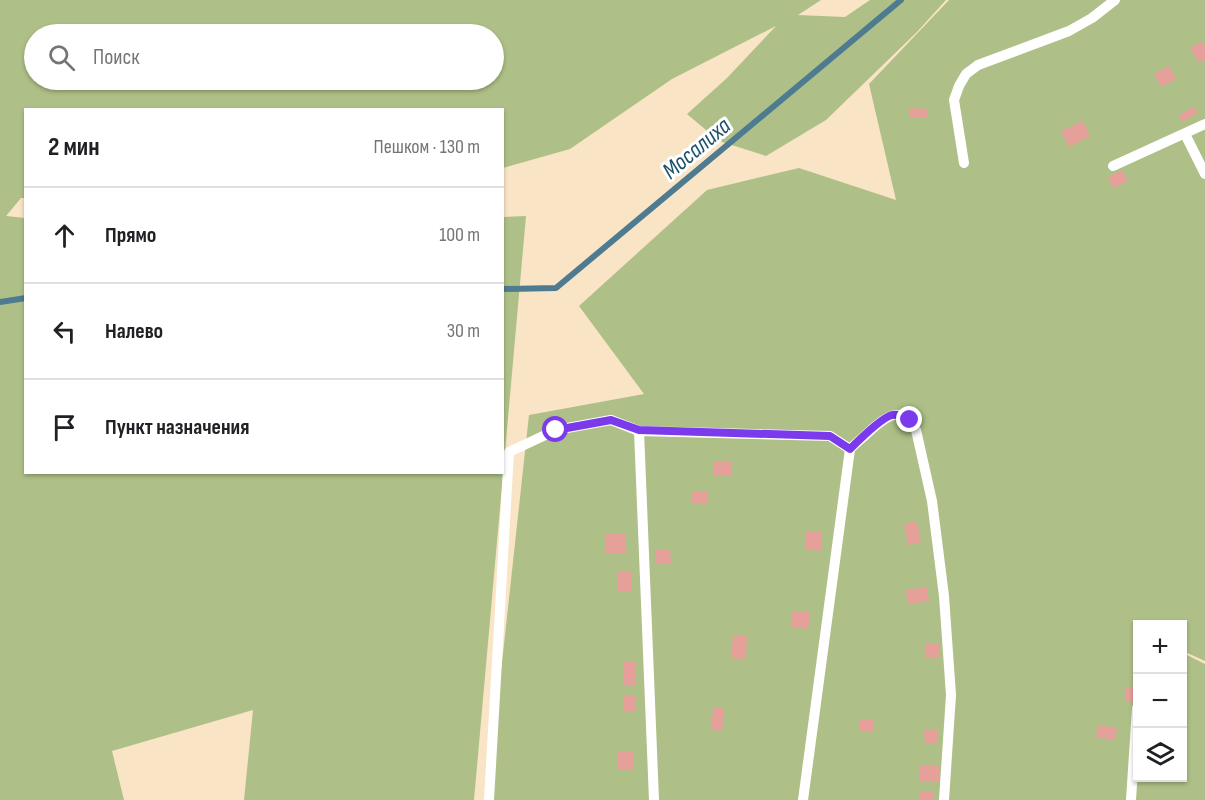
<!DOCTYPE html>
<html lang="ru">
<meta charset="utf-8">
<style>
body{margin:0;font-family:"Sofia Sans Condensed",sans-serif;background:#f2f2f2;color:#202124}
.controls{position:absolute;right:18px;bottom:18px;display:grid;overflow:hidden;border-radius:0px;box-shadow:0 2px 4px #0004}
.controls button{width:54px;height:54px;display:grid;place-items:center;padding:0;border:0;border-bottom:2px solid #e0e0e0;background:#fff;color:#202124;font:30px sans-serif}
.stop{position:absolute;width:18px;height:18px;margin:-14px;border:4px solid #7c3aed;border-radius:50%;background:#fff}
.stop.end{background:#7c3aed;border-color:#fff;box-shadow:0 2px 6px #0008}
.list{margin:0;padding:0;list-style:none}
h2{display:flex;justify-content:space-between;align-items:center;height:78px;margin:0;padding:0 24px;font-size:26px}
h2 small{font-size:20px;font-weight:400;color:#757577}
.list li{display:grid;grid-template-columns:39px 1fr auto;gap:18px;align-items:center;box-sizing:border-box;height:96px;padding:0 24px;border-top:2px solid #e0e0e0}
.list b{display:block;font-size:22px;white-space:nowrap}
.list em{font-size:20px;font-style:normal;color:#757577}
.icon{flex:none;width:33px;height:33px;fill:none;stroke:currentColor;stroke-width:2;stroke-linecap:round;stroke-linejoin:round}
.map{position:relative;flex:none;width:1205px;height:800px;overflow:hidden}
.search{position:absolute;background:#fff;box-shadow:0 2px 4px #0004;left:24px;top:24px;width:480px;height:66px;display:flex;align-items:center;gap:15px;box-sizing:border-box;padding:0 21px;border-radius:33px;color:#757577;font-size:22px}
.panel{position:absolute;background:#fff;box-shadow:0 2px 4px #0004;left:24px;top:108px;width:480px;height:366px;border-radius:0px}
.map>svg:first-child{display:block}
.green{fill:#aec087;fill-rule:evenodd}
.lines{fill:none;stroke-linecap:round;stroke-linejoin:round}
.stream{stroke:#4f7b90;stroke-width:6}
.building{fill:#e6a09a}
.service{stroke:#fff;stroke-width:10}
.route{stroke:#7c3aed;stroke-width:8}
.labels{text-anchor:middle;stroke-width:6;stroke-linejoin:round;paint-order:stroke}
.water-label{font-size:24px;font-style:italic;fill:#1b516a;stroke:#fff}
</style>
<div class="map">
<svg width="1205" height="800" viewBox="0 0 1205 800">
<rect width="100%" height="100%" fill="#fae4c6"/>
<g class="green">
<path d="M0,0H821L798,15L845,17L870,0H946L917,32L826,120L766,156L719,141L687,114L727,78L776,26L672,79L570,149L503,168L502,110H26L25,198H21L6,216L25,218L26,472H502L503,217L526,216L474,800H244L253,710L112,751L124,800H0ZM34,34H494V80H34Z"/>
<polygon points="949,0 1205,0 1205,661 1183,651 1182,624 1138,624 1138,778 1182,778 1183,653 1205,664 1205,800 487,800 529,415 644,394 579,306 707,190 799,168 896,200 869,84"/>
</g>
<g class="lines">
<g class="stream">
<polyline points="502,289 556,288 901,0"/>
<polyline points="0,302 26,298"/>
</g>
</g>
<g class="building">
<polygon points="1202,41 1205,47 1205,59 1199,63 1190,48"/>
<polygon points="1169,66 1176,79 1161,87 1154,74"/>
<polygon points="1194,107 1198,113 1182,122 1179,115"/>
<polygon points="910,108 927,109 927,118 909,117"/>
<polygon points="1083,121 1090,136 1069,147 1061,131"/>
<polygon points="1122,170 1128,181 1113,188 1108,177"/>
<polygon points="713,461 731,461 732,476 713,476"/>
<rect x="692" y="492" width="16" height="12"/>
<polygon points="917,521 921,542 908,545 904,524"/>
<polygon points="806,531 822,532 821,551 805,549"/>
<polygon points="606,534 625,534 625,554 605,554"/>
<polygon points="655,549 670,549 671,563 656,563"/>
<rect x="617" y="572" width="14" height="19"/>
<polygon points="927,587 929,601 908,604 906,590"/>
<polygon points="792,611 810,612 808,629 791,627"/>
<polygon points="733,635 747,636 746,659 731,658"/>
<polygon points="925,644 939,644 940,657 926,658"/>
<rect x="623" y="662" width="13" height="23"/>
<polygon points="1125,688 1137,688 1137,701 1125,702"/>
<rect x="623" y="695" width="12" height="17"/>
<polygon points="713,708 724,708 722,731 711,730"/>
<rect x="859" y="719" width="14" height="13"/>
<polygon points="1098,725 1117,728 1115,740 1096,737"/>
<polygon points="924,729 938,729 938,743 925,743"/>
<rect x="618" y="752" width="15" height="18"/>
<rect x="919" y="765" width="20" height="17"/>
<polygon points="919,791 934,791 934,800 920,800"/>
</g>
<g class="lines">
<g class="service">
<polyline points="1185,134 1205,174"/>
<polyline points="964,163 954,100 959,86 966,74 978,65 1069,31 1092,18 1115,0"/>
<polyline points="1113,166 1205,124"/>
<polyline points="489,800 509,452 556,430 611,420 639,431"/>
<polyline points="654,800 639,431 830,436 850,449"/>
<path d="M803,800L850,449C857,442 865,436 872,429C889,414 902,406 916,430L932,501L944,596L951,695L944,800"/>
<polyline points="1131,800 1137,708"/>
</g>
</g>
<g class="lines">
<path class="route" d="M556,430L611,420L639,430L830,436L850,449C859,440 881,418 892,415C899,414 904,417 910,420"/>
</g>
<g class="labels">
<g class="water-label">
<text transform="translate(696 148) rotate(-40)" y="8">Мосалиха</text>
</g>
</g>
</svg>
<div class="controls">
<button>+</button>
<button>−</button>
<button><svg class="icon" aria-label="layers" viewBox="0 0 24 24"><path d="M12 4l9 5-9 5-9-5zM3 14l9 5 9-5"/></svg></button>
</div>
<div class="stop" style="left:556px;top:430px"></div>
<div class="stop end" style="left:910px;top:420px"></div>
<div class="search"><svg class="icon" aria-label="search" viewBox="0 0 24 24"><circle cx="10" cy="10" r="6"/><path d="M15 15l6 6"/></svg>Поиск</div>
<section class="panel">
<h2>2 мин<small>Пешком · 130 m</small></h2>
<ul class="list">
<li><svg class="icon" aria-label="ahead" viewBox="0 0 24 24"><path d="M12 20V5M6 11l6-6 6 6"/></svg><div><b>Прямо</b></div><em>100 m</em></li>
<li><svg class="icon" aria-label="left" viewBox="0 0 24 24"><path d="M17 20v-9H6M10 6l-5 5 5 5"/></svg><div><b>Налево</b></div><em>30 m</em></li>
<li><svg class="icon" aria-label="arrive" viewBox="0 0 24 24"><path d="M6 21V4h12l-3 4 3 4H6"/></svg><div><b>Пункт назначения</b></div></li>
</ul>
</section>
</div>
